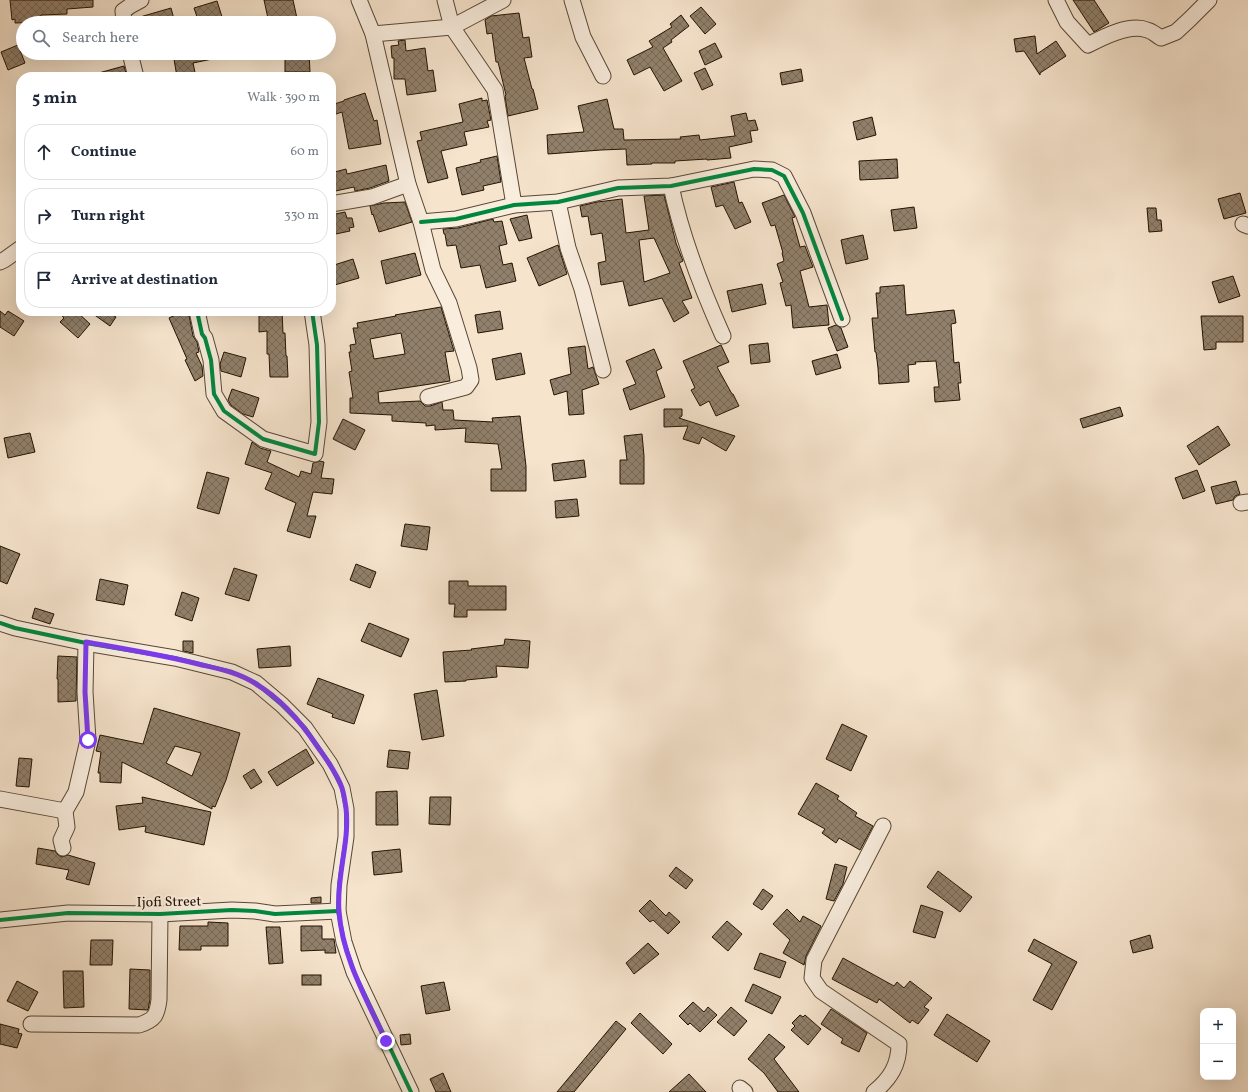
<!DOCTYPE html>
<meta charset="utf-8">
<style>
body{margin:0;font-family:Vollkorn,serif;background:#f2f2f3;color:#1f2937}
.controls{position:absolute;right:12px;bottom:12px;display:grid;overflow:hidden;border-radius:8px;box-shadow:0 4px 16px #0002}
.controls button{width:36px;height:36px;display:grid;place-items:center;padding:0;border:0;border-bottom:1px solid #e0e1e3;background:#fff;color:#1f2937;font:20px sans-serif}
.stop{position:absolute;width:12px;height:12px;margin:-9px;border:3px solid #7c3aed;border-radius:50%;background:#fff}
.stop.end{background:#7c3aed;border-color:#fff;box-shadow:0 1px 4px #0008}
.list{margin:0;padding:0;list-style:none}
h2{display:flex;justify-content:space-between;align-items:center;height:52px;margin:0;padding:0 16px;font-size:17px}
h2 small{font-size:13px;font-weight:400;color:#747a83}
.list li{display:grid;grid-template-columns:26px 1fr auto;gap:12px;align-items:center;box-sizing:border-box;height:56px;margin:0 8px 8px;padding:0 8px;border:1px solid #e0e1e3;border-radius:16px}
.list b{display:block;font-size:15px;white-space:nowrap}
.list em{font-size:13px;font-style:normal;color:#747a83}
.icon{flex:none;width:22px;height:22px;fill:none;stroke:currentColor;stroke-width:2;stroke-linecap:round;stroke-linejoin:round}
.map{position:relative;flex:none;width:1248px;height:1092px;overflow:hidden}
.search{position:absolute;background:#fff;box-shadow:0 4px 16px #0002;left:16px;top:16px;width:320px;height:44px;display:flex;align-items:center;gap:10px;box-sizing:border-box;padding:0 14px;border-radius:22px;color:#747a83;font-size:15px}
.panel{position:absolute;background:#fff;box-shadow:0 4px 16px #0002;left:16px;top:72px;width:320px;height:244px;border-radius:16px}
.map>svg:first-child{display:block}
.building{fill:url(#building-cross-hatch);stroke:#241301;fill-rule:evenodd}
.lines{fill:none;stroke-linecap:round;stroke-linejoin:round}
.minor-casing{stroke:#584734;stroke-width:17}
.minor{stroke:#f9edde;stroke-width:15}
.cycleway-casing{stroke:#f9edde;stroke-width:6}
.cycleway{stroke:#00873e;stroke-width:4}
.route{stroke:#7c3aed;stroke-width:5}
.labels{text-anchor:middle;stroke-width:4;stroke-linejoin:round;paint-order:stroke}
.street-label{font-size:14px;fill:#241301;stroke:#f9edde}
</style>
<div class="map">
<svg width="1248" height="1092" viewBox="0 0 1248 1092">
<defs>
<pattern id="building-cross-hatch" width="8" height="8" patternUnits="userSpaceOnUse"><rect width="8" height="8" fill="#91806b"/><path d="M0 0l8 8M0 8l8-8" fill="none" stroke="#766856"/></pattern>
</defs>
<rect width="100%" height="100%" fill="#f6e4cd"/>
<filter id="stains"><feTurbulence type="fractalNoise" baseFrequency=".005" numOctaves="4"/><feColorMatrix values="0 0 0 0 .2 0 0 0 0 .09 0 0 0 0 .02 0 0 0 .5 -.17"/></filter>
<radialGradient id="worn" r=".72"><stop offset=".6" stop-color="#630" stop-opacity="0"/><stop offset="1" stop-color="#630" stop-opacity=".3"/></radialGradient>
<g class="building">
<polygon points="10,0 93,0 93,7 67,9 67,14 41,15 41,22 15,23 15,19 12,20"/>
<polygon points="264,0 293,0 298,23 269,23"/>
<polygon points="1073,0 1094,0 1109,23 1094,32"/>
<polygon points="217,1 224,23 199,23 194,8"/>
<polygon points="701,7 716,24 705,34 690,16"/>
<polygon points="171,8 175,23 133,23 133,19"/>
<polygon points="519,13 523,38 529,37 532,57 524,58 532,89 533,89 538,109 508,116 505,96 506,95 498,62 496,62 492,33 487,34 485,20 491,16"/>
<polygon points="681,15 689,26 671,40 672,42 663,48 682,81 664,91 650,67 634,75 627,60 653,47 649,41 672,27 670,24"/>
<polygon points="1035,36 1037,54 1056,41 1066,56 1040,73 1040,75 1024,51 1016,52 1014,39"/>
<polygon points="405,40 406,51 425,48 428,71 433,70 436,91 407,95 405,79 394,79 394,58 392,58 391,46 399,45 398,41"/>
<polygon points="715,43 722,57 705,65 699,51"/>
<polygon points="18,45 25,63 8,70 1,52"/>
<polygon points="173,53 221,53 222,57 193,63 196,77 177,77"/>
<polygon points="285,53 309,53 310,72 285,72"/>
<polygon points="124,66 127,77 95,77 95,74"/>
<polygon points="705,68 713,85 702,90 694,73"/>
<polygon points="801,69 803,81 782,85 780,73"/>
<polygon points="365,93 374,121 377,120 381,144 349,149 342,112 333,115 331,105 344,101 344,100"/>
<polygon points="482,98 482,101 487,100 491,120 487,121 489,127 464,132 467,145 441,151 448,178 428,183 417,141 422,140 420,132 463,122 459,104"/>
<polygon points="607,99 614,129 623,129 624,140 681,139 680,137 699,135 700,140 735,136 731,116 746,113 748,121 755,120 758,130 750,131 752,142 729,147 731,158 707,160 707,159 675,161 675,163 652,163 652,164 627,165 626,149 601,150 548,154 547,135 584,132 578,106"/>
<polygon points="872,117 876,135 857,140 853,122"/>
<polygon points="497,156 501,182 483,186 484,190 462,195 456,168 481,162 480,160"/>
<polygon points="897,159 898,178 860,180 859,161"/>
<polygon points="386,165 389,181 370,188 355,191 354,187 331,192 331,173 346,169 347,174"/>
<polygon points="734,182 739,203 742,202 751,222 735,229 723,205 716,207 711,187"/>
<polygon points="1240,193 1246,213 1224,219 1218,199"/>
<path d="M664,195L676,243L683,261L679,263L692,298L682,301L689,313L674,322L662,298L629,306L623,281L601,285L598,263L606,261L602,233L591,235L588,216L582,217L580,206L597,202L622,199L626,233L649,230L644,196ZM654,238L670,273L644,282L639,240Z"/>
<polygon points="784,195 795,217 792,218 800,247 805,246 813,267 800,271 809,307 827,305 829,325 793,328 791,305 786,306 780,283 783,282 777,264 784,261 782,253 783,253 775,225 771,226 762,203"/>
<polygon points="405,202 412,222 379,232 373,214 372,215 370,206 384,203"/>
<polygon points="914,207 917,228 894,231 891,210"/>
<polygon points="1147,208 1156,208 1157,220 1161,220 1162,231 1149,232"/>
<polygon points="345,212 347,218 352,218 354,227 349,228 350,231 331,235 331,215"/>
<polygon points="527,215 532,238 519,241 510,219"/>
<polygon points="493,219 494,222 502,221 507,244 499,246 503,265 512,263 516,281 486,288 480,265 461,268 456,245 447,246 445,234 444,234 443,229 458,228"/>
<polygon points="863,235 868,259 846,264 841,240"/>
<polygon points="558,245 567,274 539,286 527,258"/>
<polygon points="415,253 421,275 386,284 381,261"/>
<polygon points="353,259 359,278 331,286 331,266"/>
<polygon points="1233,276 1240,296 1219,303 1212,282"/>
<polygon points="762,284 766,304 732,312 727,291"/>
<polygon points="904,285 906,315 954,310 956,323 951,324 954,363 959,362 961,383 958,383 960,400 935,402 934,387 939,387 936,361 915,362 916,364 908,365 909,382 879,384 878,368 876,352 875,352 872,318 878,318 876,293 880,293 880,287"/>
<path d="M441,307L454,351L445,352L450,381L378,392L379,403L420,401L425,406H430L442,402L443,410H453L454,420L493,422L492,418L520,416L526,466V491H491V469H502L498,444L465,442L466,428L435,430V425L426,426V423L392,421V415L350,413V398H353L349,372L352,371L349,352H351L350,345L356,344L353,328H358L357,323L396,316L395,315ZM401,333L405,354L374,359L370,339Z"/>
<polygon points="0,311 5,315 8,311 24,321 14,336 0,327"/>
<polygon points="58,311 76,311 90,324 78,338 60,322 64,318"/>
<polygon points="89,311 118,311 114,316 116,317 110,326"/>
<polygon points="184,311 187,311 189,315 193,336 197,342 199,352 196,353 202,366 203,376 195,381 185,360 187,359 169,318"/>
<polygon points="259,311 282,311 283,333 285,333 286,356 287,356 288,377 270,377 269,354 267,354 267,331 259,332"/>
<polygon points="500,311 503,329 478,333 475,315"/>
<polygon points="1201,316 1243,316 1243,342 1216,342 1216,349 1204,350"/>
<polygon points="836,325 841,328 848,347 837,351 828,328"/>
<polygon points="768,343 770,362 751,364 749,345"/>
<polygon points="721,345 729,362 717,367 732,394 733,394 739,406 716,416 709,401 700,406 691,390 695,388 683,361"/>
<polygon points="585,346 588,369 593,367 599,384 582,390 584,414 569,415 567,391 554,395 550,380 571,374 568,348"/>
<polygon points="654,349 662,368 656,371 665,397 630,410 623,389 636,384 626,361"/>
<polygon points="224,352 246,358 241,377 221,371 220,364"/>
<polygon points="521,353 525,374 496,380 492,359"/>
<polygon points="837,354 841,368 816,375 812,361"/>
<polygon points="232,389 259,398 253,417 243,414 231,405 228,400"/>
<polygon points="1120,407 1123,416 1083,428 1080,419"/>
<polygon points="664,409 682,409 682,416 679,418 735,436 726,451 702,437 699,444 683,439 688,426 664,427"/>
<polygon points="343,419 365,430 355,450 333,439"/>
<polygon points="1218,426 1230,445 1199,465 1187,446"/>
<polygon points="30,433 35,452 8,458 4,438"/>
<polygon points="642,434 644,456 644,484 620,484 620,460 627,460 624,436"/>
<polygon points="252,442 260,448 271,451 267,462 299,477 301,471 311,474 313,463 320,461 324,462 321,478 334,479 332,494 313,492 307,516 316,516 310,538 287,531 296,503 265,489 272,473 245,464"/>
<polygon points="584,460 586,477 554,481 552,464"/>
<polygon points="1197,470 1205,491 1183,499 1175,478"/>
<polygon points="207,472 229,478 219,514 197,508"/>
<polygon points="1236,481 1240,494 1235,496 1233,500 1216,504 1211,487"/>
<polygon points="577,499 579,516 556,518 555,501"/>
<polygon points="405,524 430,527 427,550 401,546"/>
<polygon points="0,546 20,554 7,584 0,581"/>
<polygon points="356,564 376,572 370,588 350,580"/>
<polygon points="234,568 257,575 249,601 225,594"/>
<polygon points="100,579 128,585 124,605 96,600"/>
<polygon points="449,581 468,581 468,586 506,586 506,610 467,610 467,617 454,617 455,604 449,604"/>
<polygon points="182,592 199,598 192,621 175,615"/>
<polygon points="35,608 54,614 50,624 32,618"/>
<polygon points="369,623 409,639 401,657 361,641"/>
<polygon points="505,639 530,641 528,668 496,666 497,677 466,680 466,681 445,682 443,652 472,650 471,649 504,645"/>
<polygon points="183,641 193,641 193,653 183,651"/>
<polygon points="290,646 291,666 259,668 257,649"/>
<polygon points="58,656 77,657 76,701 58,702 58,679 57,679"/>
<polygon points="318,678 364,695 354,724 332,717 333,714 307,704"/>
<polygon points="437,690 444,736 422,740 414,694"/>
<path d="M154,708L240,733L226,780L215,807L212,806V809L158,780L122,762L121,783L100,782V773H98L101,752L96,751L100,735L143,744ZM175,746L201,753L192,776L166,763Z"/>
<polygon points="842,724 867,736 851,771 826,759"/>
<polygon points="306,749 314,763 277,786 268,772"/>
<polygon points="389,750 410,752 408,769 387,767"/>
<polygon points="19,758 32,759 29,787 16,786"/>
<polygon points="254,769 262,782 251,789 243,776"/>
<polygon points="816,783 839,796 837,799 857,813 855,816 873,826 860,850 839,838 836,843 822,833 825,829 798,814"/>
<polygon points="397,791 398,825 376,825 376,792"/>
<polygon points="142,797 211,812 204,845 145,832 146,826 119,830 116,806 143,803"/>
<polygon points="430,797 451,797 450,825 429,824"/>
<polygon points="38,848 55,851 57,854 61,857 68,855 95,863 89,885 66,879 69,870 36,864"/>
<polygon points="400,849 402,872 374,875 372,852"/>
<polygon points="835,864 847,867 843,884 834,901 826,899"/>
<polygon points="676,867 693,880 686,889 669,876"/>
<polygon points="938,871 972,897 960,912 927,887"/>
<polygon points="763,889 773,896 762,910 753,904"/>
<polygon points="321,897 321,903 311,903 311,898"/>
<polygon points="650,900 666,916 669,912 680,922 668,934 653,920 650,922 639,911"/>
<polygon points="921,905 943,912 935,938 913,932"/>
<polygon points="787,909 800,922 803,916 821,926 806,956 804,965 783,953 790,940 773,924"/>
<polygon points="727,921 742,934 728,951 712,937"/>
<polygon points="208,922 228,923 228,946 201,946 201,950 179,950 180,926 208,926"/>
<polygon points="301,926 322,926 322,939 334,939 336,953 325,953 325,950 301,951"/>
<polygon points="266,927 280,927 283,963 269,964"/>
<polygon points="1150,935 1153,948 1133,953 1130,941"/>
<polygon points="1034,939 1077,962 1052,1010 1033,1000 1052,964 1028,951"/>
<polygon points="91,940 113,940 112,965 90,965"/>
<polygon points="648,943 659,954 634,974 626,963"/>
<polygon points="760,953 786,962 780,978 754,969"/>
<polygon points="843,958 894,986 897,982 904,988 910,981 932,998 924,1007 929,1010 918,1024 912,1020 910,1023 879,999 877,1003 832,979"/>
<polygon points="130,969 150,970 150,999 148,1010 129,1009"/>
<polygon points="63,971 83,971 84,1007 64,1008"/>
<rect x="302" y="975" width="19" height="10"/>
<polygon points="17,981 38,992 28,1011 7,1001"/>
<polygon points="444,982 450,1010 426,1014 421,986"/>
<polygon points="753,984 781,997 772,1014 745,1001"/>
<polygon points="693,1002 704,1012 708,1007 717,1015 700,1032 690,1023 688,1025 679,1016"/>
<polygon points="731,1007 747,1021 734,1036 717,1022"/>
<polygon points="831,1009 867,1033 859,1052 841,1043 843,1039 821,1024"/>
<polygon points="640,1013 672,1044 663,1054 631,1023"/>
<polygon points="947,1014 990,1041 977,1062 934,1035"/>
<polygon points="800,1015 803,1017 805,1015 821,1029 808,1045 791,1030 795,1026 792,1023"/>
<polygon points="616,1021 626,1029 574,1092 557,1092"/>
<polygon points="0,1024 19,1029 18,1033 22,1034 17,1048 0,1044"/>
<polygon points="410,1034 411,1044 401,1045 400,1035"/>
<polygon points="769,1034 785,1047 774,1059 799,1092 778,1092 764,1073 748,1059"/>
<polygon points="443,1073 451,1092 436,1092 430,1079"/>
<polygon points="689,1074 706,1092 669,1092"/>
</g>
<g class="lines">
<g class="minor-casing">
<g id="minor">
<polyline points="359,0 373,34 408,184 421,222 433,270 449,303 469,368 471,380 466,387 428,397"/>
<polyline points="445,0 452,27 495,90 514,205"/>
<polyline points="572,0 583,37 603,76"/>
<path d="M1056,0L1067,22L1088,45C1103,37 1130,23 1147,30C1152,31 1156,35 1161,38L1176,32L1190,19L1209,0"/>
<polyline points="124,23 123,11 130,6 141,0"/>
<polyline points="373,34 452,27 503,0"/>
<polyline points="130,53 136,77"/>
<path d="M671,186C682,238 701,287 723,336"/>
<polyline points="558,202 568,248 582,289 603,370"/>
<polyline points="331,204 372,197 408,184"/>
<polyline points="421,222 456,219 514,205 558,202 618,188 671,186 754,169 772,170 784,176 803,213 842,319"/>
<polyline points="1243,224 1248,226"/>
<polyline points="0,262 4,260 21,248"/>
<polyline points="197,311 202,334 205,338 211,360 214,394 224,411 263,439 315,454 319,422 317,345 312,311"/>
<polyline points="1241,503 1248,502"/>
<polyline points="0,623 15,628 86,643 175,658 232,672 256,683 282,705 305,728 330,764 342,788 346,809 346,837 339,885 338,911 344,942 354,972 411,1092"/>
<polyline points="0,799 65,811"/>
<polyline points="63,848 61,840 67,827 65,811 76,792 88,740 85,692 86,643"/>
<polyline points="0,920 68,913 160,914 232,910 255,911 275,914 338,911"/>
<path d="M31,1024L139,1025C155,1020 157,1015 159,1000L160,914"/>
<polyline points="740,1088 745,1092"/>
<path d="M874,1092C890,1079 899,1065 899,1044L821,991L812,978L814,960L883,826"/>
</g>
</g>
<use href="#minor" class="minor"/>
<g class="cycleway-casing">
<g id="cycleway">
<polyline points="421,222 456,219 514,205 558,202 618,188 671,186 754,169 772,170 784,176 803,213 842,319"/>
<polyline points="197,311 202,334 205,338 211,360 214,394 224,411 263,439 315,454 319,422 317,345 312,311"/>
<polyline points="0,623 15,628 86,643 175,658 232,672 256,683 282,705 305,728 330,764 342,788 346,809 346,837 339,885 338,911 344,942 354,972 411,1092"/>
<polyline points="0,920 68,913 160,914 232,910 255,911 275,914 338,911"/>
</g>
</g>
<use href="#cycleway" class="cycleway"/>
</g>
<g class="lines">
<path class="route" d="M88,740L85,692L86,642C125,649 164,655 202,665C220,669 240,673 256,684C281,699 301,722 317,746C326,759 337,773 342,788C344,794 345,802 346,808C350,843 336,876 339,911C342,957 367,1000 386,1041"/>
</g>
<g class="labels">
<g class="street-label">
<text transform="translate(169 901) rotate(-1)" y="5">Ijofi Street</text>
</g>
</g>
<rect width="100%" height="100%" filter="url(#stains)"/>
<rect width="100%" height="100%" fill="url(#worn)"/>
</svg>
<div class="controls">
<button>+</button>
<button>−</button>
</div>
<div class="stop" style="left:88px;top:740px"></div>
<div class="stop end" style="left:386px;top:1041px"></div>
<div class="search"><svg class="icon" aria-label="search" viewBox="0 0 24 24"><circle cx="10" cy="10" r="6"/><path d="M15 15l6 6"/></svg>Search here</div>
<section class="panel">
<h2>5 min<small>Walk · 390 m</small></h2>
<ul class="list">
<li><svg class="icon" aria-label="ahead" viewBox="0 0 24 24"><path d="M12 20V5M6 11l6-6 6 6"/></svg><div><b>Continue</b></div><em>60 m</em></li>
<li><svg class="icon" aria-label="right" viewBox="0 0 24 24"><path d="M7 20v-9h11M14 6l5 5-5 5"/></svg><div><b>Turn right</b></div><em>330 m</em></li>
<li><svg class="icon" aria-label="arrive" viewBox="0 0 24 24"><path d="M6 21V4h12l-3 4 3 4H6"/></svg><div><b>Arrive at destination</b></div></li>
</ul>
</section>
</div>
